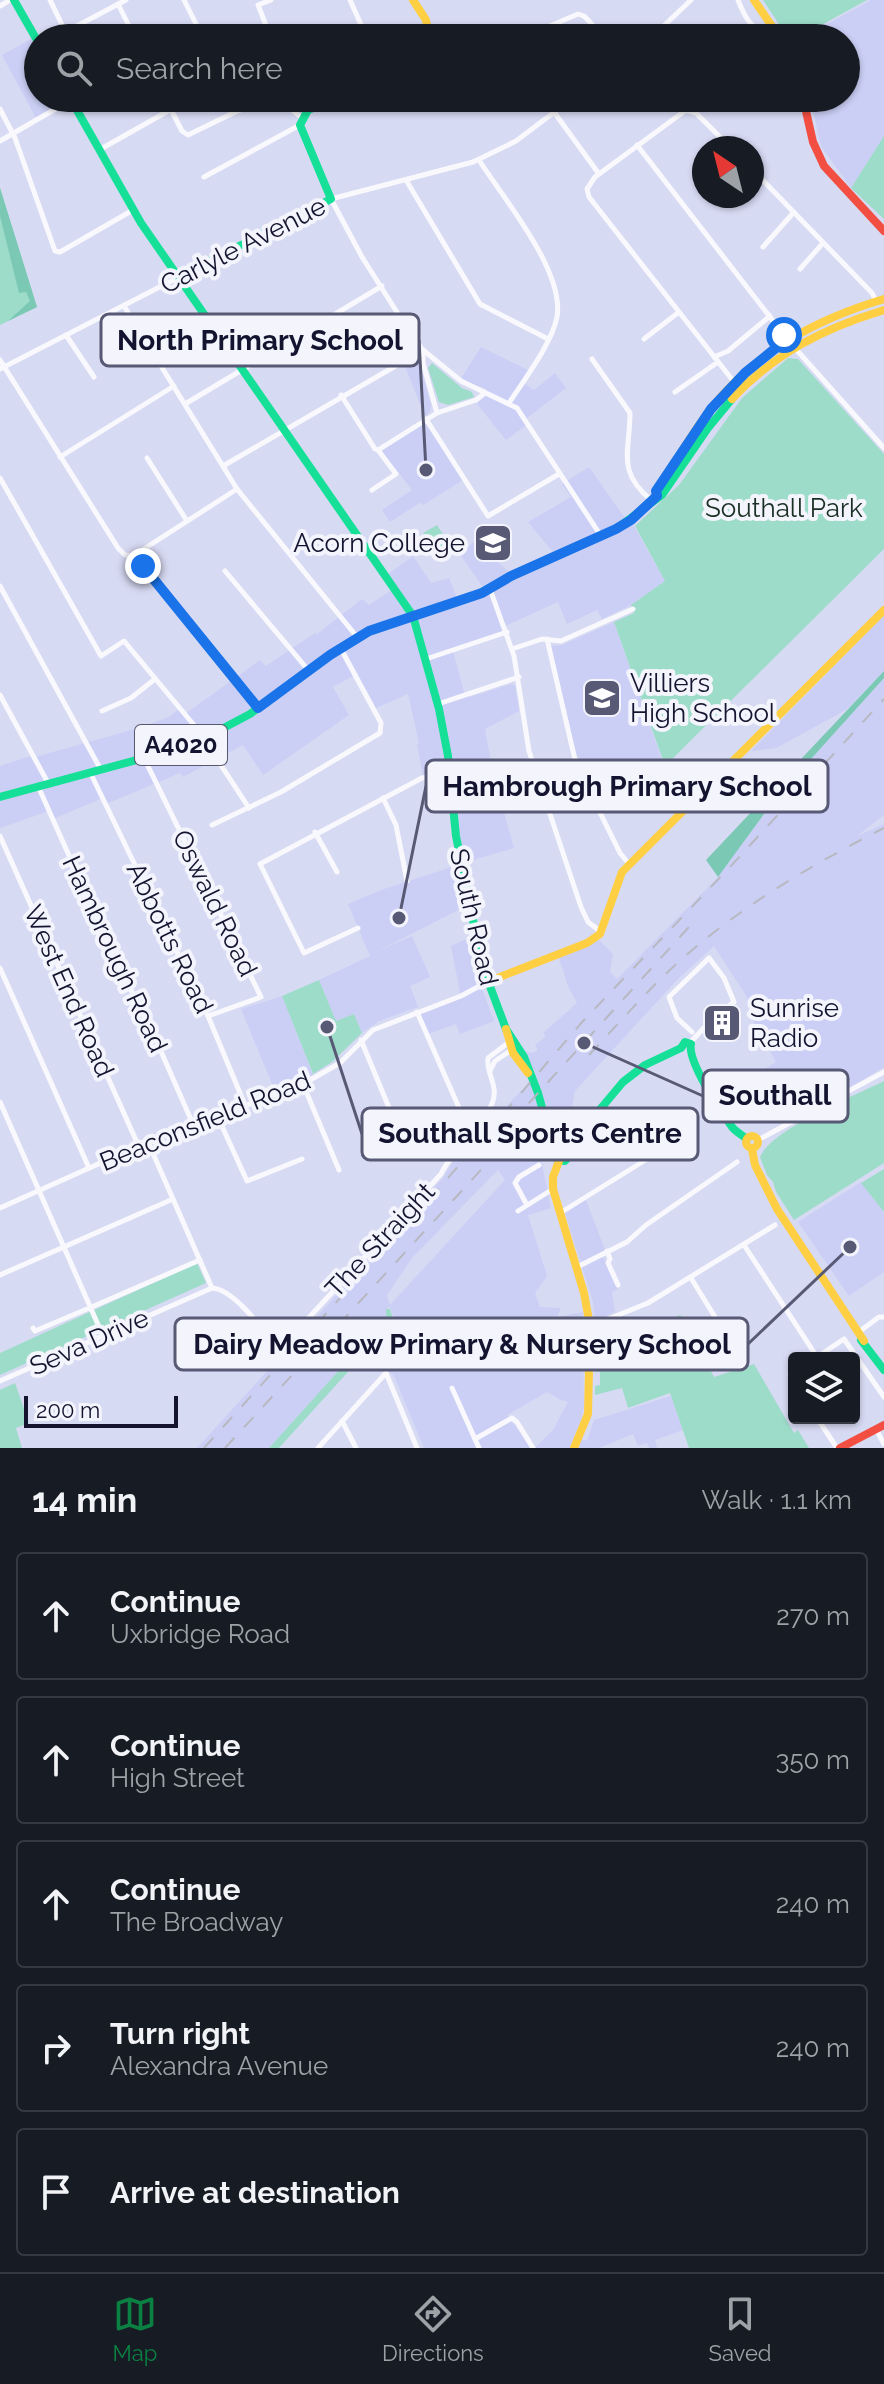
<!DOCTYPE html>
<meta charset="utf-8">
<style>
body{margin:0;font-family:Raleway,sans-serif;background:#20242c;color:#f1f3f6}
.controls{position:absolute;right:24px;bottom:24px;display:grid;overflow:hidden;border-radius:8px;box-shadow:0 2px 6px #0004}
.controls button{width:72px;height:72px;display:grid;place-items:center;padding:0;border:0;border-bottom:2px solid #363941;background:#171b24;color:#f1f3f6;font:40px sans-serif}
.compass{position:absolute;left:692px;top:136px;width:72px;height:72px;border-radius:50%;background:#171b24;box-shadow:0 2px 6px #0004;rotate:325deg}
.scale{position:absolute;left:24px;bottom:20px;width:154px;box-sizing:border-box;padding-left:8px;border:4px solid #141430;border-top:0;font-size:22px;line-height:28px;white-space:nowrap;color:#141430;-webkit-text-stroke:6px #f3f4fc;paint-order:stroke}
.stop{position:absolute;width:24px;height:24px;margin:-18px;border:6px solid #1a73e8;border-radius:50%;background:#fff}
.stop.end{background:#1a73e8;border-color:#fff;box-shadow:0 2px 8px #0008}
.list{margin:0;padding:0;list-style:none}
h2{display:flex;justify-content:space-between;align-items:center;height:104px;margin:0;padding:0 32px;font-size:34px}
h2 small{font-size:26px;font-weight:400;color:#9ea1a6}
.list li{display:grid;grid-template-columns:52px 1fr auto;gap:24px;align-items:center;box-sizing:border-box;height:128px;margin:0 16px 16px;padding:0 16px;border:2px solid #363941;border-radius:8px}
.list b{display:block;font-size:30px;white-space:nowrap}
.list p{margin:0;font-size:26px;white-space:nowrap;color:#9ea1a6}
.list em{font-size:26px;font-style:normal;color:#9ea1a6}
.icon{flex:none;width:44px;height:44px;fill:none;stroke:currentColor;stroke-width:2;stroke-linecap:round;stroke-linejoin:round}
.map{position:relative;flex:none;width:884px;height:1448px;overflow:hidden}
.search{position:absolute;background:#171b24;box-shadow:0 2px 6px #0004;left:24px;right:24px;top:24px;height:88px;display:flex;align-items:center;gap:20px;box-sizing:border-box;padding:0 28px;border-radius:44px;color:#9ea1a6;font-size:30px}
.sheet{height:824px;background:#171b24}
nav{display:flex;justify-content:space-around;align-items:center;box-sizing:border-box;height:112px;border-top:2px solid #363941;background:#171b24;font-size:22px;color:#9ea1a6}
nav a{display:grid;justify-items:center;gap:4px}
nav .on{color:#0b8043}
.map>svg:first-child{display:block}
.built{fill:#cbcff5;fill-rule:evenodd}
.green{fill:#9edcca}
.forest{fill:#7bc9b5}
.lines{fill:none;stroke-linecap:round;stroke-linejoin:round}
.street{stroke:#f9f9fd;stroke-width:5}
.fast{stroke:#16e098;stroke-width:8}
.slow{stroke:#ffcf43;stroke-width:8}
.jam{stroke:#f24e42;stroke-width:8}
.rail{stroke:#b8b8c0;stroke-width:2;stroke-dasharray:14 14;stroke-linecap:butt}
.route{stroke:#1a73e8;stroke-width:10}
.labels{text-anchor:middle;stroke-width:8;stroke-linejoin:round;paint-order:stroke}
.shield{fill:#f3f4fc;stroke:#57576d;stroke-width:2}
.shield-label{font-size:24px;font-weight:bold;fill:#141430}
.street-label{font-size:26px;fill:#141430;stroke:#f3f4fc}
.park-label{font-size:26px;fill:#1a2f24;stroke:#f3f4fc}
.poi-label{font-size:26px;fill:#141430;stroke:#f3f4fc;text-anchor:start}
.leader{fill:none;stroke:#585974;stroke-width:3}
.callout-dot{fill:#585974;stroke:#f3f4fc;stroke-width:3}
.callout{fill:#f3f4fc;stroke:#585974;stroke-width:3}
.callout-label{font-size:28px;text-anchor:middle;font-weight:bold;fill:#141430}
</style>
<div class="map">
<svg width="884" height="1448" viewBox="0 0 884 1448">
<rect width="100%" height="100%" fill="#d7daf3"/>
<g class="built">
<polygon points="871,0 884,0 884,136 851,188 821,146 810,98 846,98 846,38 801,38"/>
<polygon points="33,38 38,48 38,98 68,98 69,101 37,120 2,55"/>
<polygon points="401,320 421,349 420,365 431,405 430,411 425,417 403,361 398,363 379,336"/>
<polygon points="481,347 528,370 522,382 534,390 555,373 566,388 527,418 529,423 506,440 477,404 487,389 460,380"/>
<polygon points="425,423 463,480 423,505 421,502 390,522 382,510 412,490 382,451"/>
<polygon points="589,467 622,514 634,526 665,581 631,605 602,619 597,610 567,624 558,602 505,626 507,632 453,651 464,692 470,697 512,684 515,686 519,711 485,729 493,773 514,848 463,863 450,773 423,776 417,744 419,743 408,694 374,709 355,675 333,687 349,715 263,775 243,745 183,777 180,773 106,804 103,798 53,819 49,811 0,828 0,766 33,755 35,757 135,729 169,717 179,709 185,714 260,660 266,666 315,633 317,634 362,599 369,605 395,588 387,575 413,556 431,583 449,578 458,600 485,590 459,553 478,539 489,554 511,574 554,553 528,522 571,497 562,484"/>
<polygon points="884,615 884,671 846,710 776,748 751,751"/>
<polygon points="614,622 667,774 604,811 575,751 551,646 562,645"/>
<path d="M884,678V815L857,836L884,824V1067L792,1122L763,1070L776,1062L748,1012L754,1008L714,946L677,980L575,1091L572,1108H562L564,1119L559,1124L541,1127L536,1135L551,1208L528,1215L547,1276L535,1293L540,1307L561,1308L557,1317L583,1312L584,1405L581,1422L574,1436L587,1441L594,1420L671,1396L683,1430L655,1440L657,1448H649L647,1443L638,1446L633,1434L599,1448H535L553,1430L568,1402L561,1400L547,1392L507,1415L531,1448H424L394,1376L366,1352L395,1320L390,1307L386,1309V1318L269,1448H197L443,1178L458,1154L480,1127L494,1120L528,1083L535,1073L525,1051L532,1053L538,1050L535,1045L546,1036L543,1033L577,1003L568,986L558,955L597,938L613,954L610,972L617,979L718,877L775,799ZM498,1170L505,1180L390,1305L387,1295L412,1258Z"/>
<polygon points="455,866 464,907 376,952 412,936 430,977 410,986 418,1007 379,1021 362,1033 354,1014 336,1021 319,980 370,956 348,904 381,890"/>
<polygon points="475,935 487,982 481,986 494,1021 460,1034 456,1024 428,1034 420,1013 461,998 451,946"/>
<polygon points="282,996 313,1075 275,1091 241,1009"/>
<polygon points="861,1182 884,1213 884,1272 849,1296 798,1222"/>
<polygon points="586,1200 605,1250 602,1255 618,1289 612,1292 615,1312 595,1321 593,1302 565,1213"/>
</g>
<g class="green">
<polygon points="763,0 867,0 798,38 788,38"/>
<polygon points="884,136 884,219 851,188"/>
<polygon points="0,188 37,307 0,325"/>
<polygon points="788,358 798,359 884,454 884,549 665,766 614,622 634,613 631,605 665,581 635,526 679,485 742,398"/>
<polygon points="432,363 462,388 472,392 474,397 448,405 439,402 428,368"/>
<polygon points="437,525 453,550 440,559 423,533"/>
<polygon points="319,980 336,1021 354,1014 362,1033 332,1062 313,1074 282,996"/>
<path d="M884,1081V1163L794,1220L776,1192L773,1182L767,1175L760,1157C772,1129 854,1096 884,1081Z"/>
<polygon points="884,1169 884,1212 861,1183"/>
<polygon points="197,1263 206,1283 0,1375 0,1353"/>
<polygon points="386,1309 390,1309 394,1321 279,1448 269,1448 386,1318"/>
<polygon points="680,1315 684,1319 714,1377 754,1364 794,1433 798,1430 809,1448 689,1448 670,1393 628,1408 622,1388 595,1395 595,1386 600,1385 600,1372 596,1372 596,1349"/>
<polygon points="15,1383 29,1423 16,1428 22,1448 0,1448 0,1390"/>
</g>
<g class="forest">
<polygon points="0,188 37,307 8,321 30,301 26,292 19,293 0,216"/>
<polygon points="884,671 884,678 775,799 718,877 706,860"/>
</g>
<g class="lines">
<g class="street">
<polyline points="50,0 65,31"/>
<polyline points="184,0 203,38"/>
<polyline points="350,0 367,38"/>
<path d="M738,0C744,15 750,28 766,34L775,30"/>
<polyline points="118,4 135,38"/>
<polyline points="0,6 10,0"/>
<polyline points="54,38 126,0"/>
<polyline points="271,38 258,5 271,0"/>
<polyline points="522,38 578,14 584,16 605,38"/>
<polyline points="651,38 691,0"/>
<polyline points="165,98 182,131 188,135 264,98"/>
<polyline points="233,98 240,110"/>
<polyline points="278,98 302,118"/>
<polyline points="573,98 516,141 473,162 331,199 362,257 414,339 423,350 461,381 517,408 601,536"/>
<polyline points="0,109 15,138 55,251 60,252 133,210"/>
<polyline points="554,112 599,174"/>
<polyline points="0,141 71,100"/>
<polyline points="637,145 787,339"/>
<polyline points="731,148 696,113 686,110 595,177 587,189 589,197 734,382"/>
<polyline points="99,150 170,110"/>
<path d="M479,160C503,198 565,271 557,317C552,343 524,380 509,403"/>
<polyline points="752,169 872,293 876,301"/>
<polyline points="204,177 300,125"/>
<polyline points="406,180 480,304 548,339"/>
<polyline points="763,247 794,212"/>
<polyline points="800,269 823,243"/>
<polyline points="124,306 237,489 357,637"/>
<polyline points="66,335 94,377"/>
<polyline points="644,339 679,312"/>
<polyline points="794,347 884,448"/>
<polyline points="714,357 728,351 770,316"/>
<path d="M592,359L630,413C630,451 616,471 651,500"/>
<polyline points="0,360 118,548 125,555 133,556"/>
<polyline points="0,369 179,277"/>
<polyline points="675,392 718,362"/>
<polyline points="341,395 375,449 378,450 437,413 476,400 485,393"/>
<polyline points="185,404 382,286"/>
<polyline points="426,419 488,516 559,474"/>
<polyline points="60,457 174,386"/>
<polyline points="147,458 187,521"/>
<polyline points="223,466 423,350 423,363 437,413"/>
<polyline points="0,478 101,656 124,641 198,730 249,808"/>
<polyline points="372,490 396,474 378,450"/>
<polyline points="133,556 257,707"/>
<polyline points="133,556 237,489"/>
<polyline points="225,571 309,671"/>
<polyline points="0,586 101,770"/>
<polyline points="490,589 514,656 529,751 581,907 588,922 600,931"/>
<polyline points="547,639 576,764 620,853 629,864"/>
<polyline points="512,649 542,639 561,641 633,609"/>
<polyline points="426,659 507,632"/>
<polyline points="0,695 48,783"/>
<polyline points="438,704 519,677"/>
<polyline points="102,711 131,698 155,679"/>
<polyline points="144,758 261,997 208,1016"/>
<polyline points="90,772 208,1016 245,1105"/>
<polyline points="38,786 112,952 156,1040 192,1122"/>
<polyline points="383,798 396,825 407,881"/>
<polyline points="212,825 281,792 380,733 381,723 341,649"/>
<polyline points="315,832 337,872"/>
<polyline points="0,836 139,1147"/>
<polyline points="358,928 304,953 260,864 422,778 450,774"/>
<polyline points="0,968 89,1168"/>
<polyline points="417,1012 467,1126 472,1130"/>
<polyline points="361,1040 404,1144"/>
<polyline points="690,1043 711,1020 734,1002 724,978 709,958 669,997 677,1018 692,1032"/>
<polyline points="490,1071 495,1061 513,1049"/>
<polyline points="739,1077 745,1085 762,1075 792,1122"/>
<polyline points="303,1084 339,1170"/>
<polyline points="0,1102 103,1336"/>
<polyline points="216,1113 247,1181 302,1159"/>
<polyline points="758,1140 884,1072"/>
<polyline points="148,1142 212,1288"/>
<polyline points="527,1205 515,1183 519,1177 539,1165"/>
<polyline points="0,1208 192,1122 276,1096 303,1084 340,1063 373,1030 461,996 487,982"/>
<polyline points="518,1211 553,1189"/>
<polyline points="560,1213 689,1133"/>
<polyline points="744,1245 817,1357"/>
<polyline points="607,1251 610,1259 608,1263 618,1285"/>
<polyline points="577,1267 627,1242 646,1225 737,1162"/>
<polyline points="0,1275 173,1199"/>
<polyline points="691,1278 744,1364"/>
<polyline points="94,1306 200,1260"/>
<polyline points="591,1326 648,1303 775,1225"/>
<circle cx="278" cy="1337" r="10"/>
<polyline points="33,1328 35,1331 87,1309"/>
<polyline points="860,1331 879,1317 884,1317"/>
<path d="M288,1338L303,1324L441,1174C453,1149 486,1122 493,1101C498,1085 486,1073 488,1058L508,1043"/>
<polyline points="817,1357 844,1339 884,1397"/>
<polyline points="794,1372 790,1375 794,1382"/>
<path d="M0,1381L212,1288C231,1289 257,1321 268,1337"/>
<polyline points="452,1388 479,1448"/>
<polyline points="817,1418 837,1448"/>
<polyline points="342,1421 356,1448"/>
<polyline points="876,1429 884,1444"/>
<polyline points="475,1439 512,1418 517,1422 533,1448"/>
<polyline points="318,1448 386,1373 417,1448"/>
</g>
<g class="fast">
<polyline points="14,0 38,42"/>
<polyline points="70,98 141,223 413,616"/>
<polyline points="179,277 331,199 300,125 308,110 339,98"/>
<path d="M413,616L439,709L448,756L456,836L482,965L506,1029L524,1057L538,1093L550,1136L558,1150L557,1159L565,1161L570,1155L597,1113L623,1082L645,1065L681,1048L685,1042L691,1044C687,1061 721,1112 732,1127C736,1132 742,1135 747,1139"/>
<polyline points="0,797 144,758 216,732 250,714 330,655 369,631 474,596 520,572 616,529 662,495 708,428 732,399"/>
<polyline points="861,1340 884,1370"/>
</g>
<g class="slow">
<polyline points="413,0 426,20 429,38"/>
<polyline points="754,0 780,38"/>
<path d="M732,399C775,353 824,328 884,310"/>
<path d="M657,496L656,491C674,466 688,439 707,414C752,354 813,320 884,299"/>
<polyline points="487,982 587,943 600,934 622,872 884,610"/>
<polyline points="506,1029 513,1053 528,1073"/>
<circle cx="752" cy="1142" r="6"/>
<polyline points="752,1149 755,1165 777,1209 864,1341"/>
<polyline points="559,1161 553,1177 553,1189 584,1293 590,1326 588,1414 574,1448"/>
</g>
<g class="jam">
<polyline points="803,98 813,142 824,166 884,231"/>
<polyline points="840,1448 884,1425"/>
</g>
<g class="rail">
<path d="M589,1055C620,1022 649,988 683,958C743,905 813,864 884,828"/>
<polyline points="510,1124 698,917"/>
<polyline points="204,1448 430,1199 583,1021 730,867 884,699"/>
<polyline points="225,1448 526,1121"/>
</g>
</g>
<g class="lines">
<polyline class="route" points="143,566 258,708 330,655 369,631 482,593 511,576 616,529 631,520 657,496 656,491 711,409 745,373 787,339 784,335"/>
</g>
<defs>
<g id="university-square" transform="scale(2)"><rect x="-9" y="-9" width="18" height="18" rx="4" fill="#585974" stroke="#f3f4fc"/><path d="M0-5L7-2L0 1L-7-2ZM-4 1L0 2.5L4 1V4Q0 6-4 4Z" fill="#fff"/></g>
<g id="school-square" transform="scale(2)"><rect x="-9" y="-9" width="18" height="18" rx="4" fill="#585974" stroke="#f3f4fc"/><path d="M0-5L7-2L0 1L-7-2ZM-4 1L0 2.5L4 1V4Q0 6-4 4Z" fill="#fff"/></g>
<g id="building-square" transform="scale(2)"><rect x="-9" y="-9" width="18" height="18" rx="4" fill="#585974" stroke="#f3f4fc"/><path d="M-4-6H4V6H1V3H-1V6H-4ZM-2.5-4.3h1.7v1.8h-1.7ZM.8-4.3h1.7v1.8H.8ZM-2.5-1h1.7V.8h-1.7ZM.8-1h1.7V.8H.8Z" fill="#fff"/></g>
</defs>
<g fill-rule="evenodd">
<use href="#university-square" x="493" y="543"/>
<use href="#school-square" x="602" y="698"/>
<use href="#building-square" x="722" y="1023"/>
</g>
<g class="labels">
<rect class="shield" x="135" y="725" width="92" height="40" rx="6"/>
<g class="shield-label">
<text x="181" y="753">A4020</text>
</g>
<g class="street-label">
<text transform="translate(243 245) rotate(-27)" y="9">Carlyle Avenue</text>
<text transform="translate(215 903) rotate(64)" y="9">Oswald Road</text>
<text transform="translate(474 917) rotate(77)" y="9">South Road</text>
<text transform="translate(170 938) rotate(64)" y="9">Abbotts Road</text>
<text transform="translate(115 954) rotate(65)" y="9">Hambrough Road</text>
<text transform="translate(69 991) rotate(66)" y="9">West End Road</text>
<text transform="translate(205 1121) rotate(-22)" y="9">Beaconsfield Road</text>
<text transform="translate(380 1240) rotate(-47)" y="9">The Straight</text>
<text transform="translate(89 1342) rotate(-24)" y="9">Seva Drive</text>
</g>
<g class="park-label">
<text x="784" y="517">Southall Park</text>
</g>
<g class="poi-label">
<text x="465" y="552" text-anchor="end">Acorn College</text>
<text x="630" y="692">Villiers<tspan x="630" dy="30">High School</tspan></text>
<text x="750" y="1017">Sunrise<tspan x="750" dy="30">Radio</tspan></text>
</g>
</g>
<path class="leader" d="M426 470L419 340M399 918L426 786M584 1043L703 1096M327 1027L362 1134M850 1247L748 1344"/>
<g class="callout-dot">
<circle cx="426" cy="470" r="8"/>
<circle cx="399" cy="918" r="8"/>
<circle cx="584" cy="1043" r="8"/>
<circle cx="327" cy="1027" r="8"/>
<circle cx="850" cy="1247" r="8"/>
</g>
<g class="callout">
<rect x="101" y="314" width="318" height="52" rx="8"/>
<rect x="426" y="760" width="402" height="52" rx="8"/>
<rect x="703" y="1070" width="145" height="52" rx="8"/>
<rect x="362" y="1108" width="336" height="52" rx="8"/>
<rect x="175" y="1318" width="573" height="52" rx="8"/>
</g>
<g class="callout-label">
<text x="260" y="350">North Primary School</text>
<text x="627" y="796">Hambrough Primary School</text>
<text x="775" y="1105">Southall</text>
<text x="530" y="1143">Southall Sports Centre</text>
<text x="462" y="1354">Dairy Meadow Primary &amp; Nursery School</text>
</g>
</svg>
<div class="controls">
<button><svg class="icon" aria-label="layers" viewBox="0 0 24 24"><path d="M12 4l9 5-9 5-9-5zM3 14l9 5 9-5"/></svg></button>
</div>
<svg class="compass" viewBox="-18 -18 36 36"><path d="M0-13l5 13h-10z" fill="#e53935"/><path d="M0 13l5-13h-10z" fill="#9ea1a6"/></svg>
<div class="scale">200 m</div>
<div class="stop" style="left:784px;top:335px"></div>
<div class="stop end" style="left:143px;top:566px"></div>
<div class="search"><svg class="icon" aria-label="search" viewBox="0 0 24 24"><circle cx="10" cy="10" r="6"/><path d="M15 15l6 6"/></svg>Search here</div>
</div>
<section class="sheet">
<h2>14 min<small>Walk · 1.1 km</small></h2>
<ul class="list">
<li><svg class="icon" aria-label="ahead" viewBox="0 0 24 24"><path d="M12 20V5M6 11l6-6 6 6"/></svg><div><b>Continue</b><p>Uxbridge Road</p></div><em>270 m</em></li>
<li><svg class="icon" aria-label="ahead" viewBox="0 0 24 24"><path d="M12 20V5M6 11l6-6 6 6"/></svg><div><b>Continue</b><p>High Street</p></div><em>350 m</em></li>
<li><svg class="icon" aria-label="ahead" viewBox="0 0 24 24"><path d="M12 20V5M6 11l6-6 6 6"/></svg><div><b>Continue</b><p>The Broadway</p></div><em>240 m</em></li>
<li><svg class="icon" aria-label="right" viewBox="0 0 24 24"><path d="M7 20v-9h11M14 6l5 5-5 5"/></svg><div><b>Turn right</b><p>Alexandra Avenue</p></div><em>240 m</em></li>
<li><svg class="icon" aria-label="arrive" viewBox="0 0 24 24"><path d="M6 21V4h12l-3 4 3 4H6"/></svg><div><b>Arrive at destination</b></div></li>
</ul>
</section>
<nav>
<a class="on"><svg class="icon" aria-label="map" viewBox="0 0 24 24"><path d="M3 6l6-2 6 2 6-2v14l-6 2-6-2-6 2zM9 4v14M15 6v14"/></svg>Map</a>
<a><svg class="icon" aria-label="directions" viewBox="0 0 24 24"><path d="M12 3l9 9-9 9-9-9zM9 14v-3h6M13 9l2 2-2 2"/></svg>Directions</a>
<a><svg class="icon" aria-label="saved" viewBox="0 0 24 24"><path d="M7 4h10v16l-5-4-5 4z"/></svg>Saved</a>
</nav>
